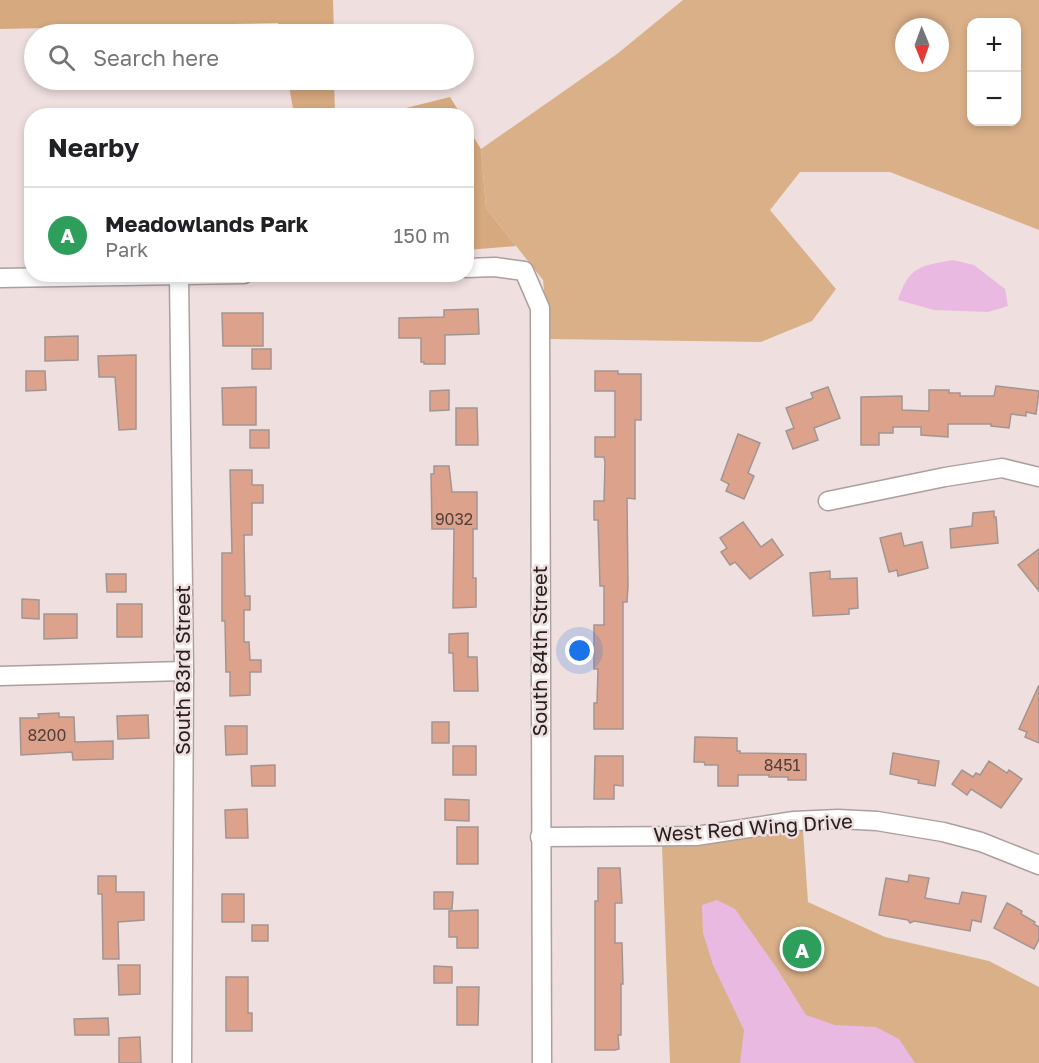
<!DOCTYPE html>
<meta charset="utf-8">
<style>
body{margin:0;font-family:"Golos Text",sans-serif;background:#f2f2f2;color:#202124}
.controls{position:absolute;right:18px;top:18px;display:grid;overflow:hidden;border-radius:12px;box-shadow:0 3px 9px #0003}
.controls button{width:54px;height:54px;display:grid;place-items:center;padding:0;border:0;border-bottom:2px solid #e0e0e0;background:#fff;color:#202124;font:30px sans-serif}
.compass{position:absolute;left:895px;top:18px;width:54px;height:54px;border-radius:50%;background:#fff;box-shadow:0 3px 9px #0003;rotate:179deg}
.you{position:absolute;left:580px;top:651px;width:21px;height:21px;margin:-15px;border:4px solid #fff;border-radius:50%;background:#1a73e8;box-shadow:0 0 0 9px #1a73e833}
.badge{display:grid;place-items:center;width:39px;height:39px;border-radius:50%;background:#111827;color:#fff;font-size:20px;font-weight:700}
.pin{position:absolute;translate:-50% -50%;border:3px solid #fff;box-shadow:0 2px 6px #0006}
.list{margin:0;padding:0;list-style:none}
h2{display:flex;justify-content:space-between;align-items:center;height:78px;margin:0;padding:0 24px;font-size:26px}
h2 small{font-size:20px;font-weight:400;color:#757577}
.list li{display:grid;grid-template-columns:39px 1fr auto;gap:18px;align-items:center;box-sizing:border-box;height:96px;padding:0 24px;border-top:2px solid #e0e0e0}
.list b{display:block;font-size:22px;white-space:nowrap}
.list p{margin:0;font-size:20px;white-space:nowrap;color:#757577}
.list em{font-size:20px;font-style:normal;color:#757577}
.icon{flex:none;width:33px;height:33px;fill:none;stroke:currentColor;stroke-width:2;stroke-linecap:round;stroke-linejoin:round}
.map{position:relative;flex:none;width:1039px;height:1063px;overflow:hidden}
.search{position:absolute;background:#fff;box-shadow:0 3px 9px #0003;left:24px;top:24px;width:450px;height:66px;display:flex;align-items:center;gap:15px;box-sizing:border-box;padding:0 21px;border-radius:33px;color:#757577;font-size:22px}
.panel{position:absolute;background:#fff;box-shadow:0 3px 9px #0003;left:24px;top:108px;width:450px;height:174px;border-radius:24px}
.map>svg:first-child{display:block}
.green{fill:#dab089;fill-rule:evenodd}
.forest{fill:#d6a97f}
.water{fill:#eab9e1}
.building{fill:#dda28c;stroke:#a29591;stroke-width:1.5}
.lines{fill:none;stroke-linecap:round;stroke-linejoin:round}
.minor-casing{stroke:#ad9f9f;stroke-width:21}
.minor{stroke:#fff;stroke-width:18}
.labels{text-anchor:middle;stroke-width:5;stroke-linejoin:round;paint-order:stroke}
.number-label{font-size:16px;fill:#54403b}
.street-label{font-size:20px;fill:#262020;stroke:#efdfdf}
</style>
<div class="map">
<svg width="1039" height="1063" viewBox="0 0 1039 1063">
<rect width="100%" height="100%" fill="#efdfdf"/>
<g class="green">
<path d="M683,0H1039V230L890,172H800L770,210L836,289L812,321L761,342L549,339L543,280L486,208L481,149L617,54ZM972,22H1016V122H972ZM904,27H940V63H904Z"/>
<polygon points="803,830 808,902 885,937 989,961 1039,987 1039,1063 670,1063 662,846 704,843"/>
</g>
<g class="forest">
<polygon points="0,0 333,0 334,34 281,34 278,23 0,29"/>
<polygon points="288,80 334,80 335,115 294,115"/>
<polygon points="450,97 461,115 378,115"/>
<polygon points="466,125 481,149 486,208 516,246 467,250"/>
</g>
<g class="water">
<path d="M953,260L974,265L1005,289L1008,306L988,312L934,310L898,300C909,266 921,266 953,260Z"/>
<polygon points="717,900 735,909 776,967 806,1015 835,1025 876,1027 899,1039 915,1063 740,1063 744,1030 713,965 703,933 702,905"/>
</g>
<g class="building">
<polygon points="478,309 479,334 445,335 445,364 424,364 424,362 421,362 421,338 399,338 399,318 444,317 444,310"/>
<polygon points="222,313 263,313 263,346 223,346"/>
<polygon points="78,336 78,360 45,361 45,337"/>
<rect x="252" y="349" width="19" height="20"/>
<polygon points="136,355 136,429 119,430 115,377 99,377 98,356"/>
<polygon points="26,371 45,371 46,390 26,391"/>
<polygon points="595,371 618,371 618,374 641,374 641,420 635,420 635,499 627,498 628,586 627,602 623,602 623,729 594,729 594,703 597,703 598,669 594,669 594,625 604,625 604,586 600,586 598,520 594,520 594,501 604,501 605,462 604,457 595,457 595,437 615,437 615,391 595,391"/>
<polygon points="996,386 1039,391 1036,414 1026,412 1026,416 1011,414 1009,428 991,426 991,424 948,424 948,437 921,435 921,427 893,427 893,433 879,433 879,445 861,445 861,397 902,396 902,410 929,411 929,390 949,390 949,393 960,393 960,396 994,396"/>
<polygon points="256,387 256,425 223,425 222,388"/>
<polygon points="828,387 840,418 814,428 818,440 793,449 786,431 794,428 786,408 813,398 811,393"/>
<polygon points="449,390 449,410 430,411 430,391"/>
<polygon points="456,408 477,408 478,445 456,445"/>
<rect x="250" y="430" width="19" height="18"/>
<polygon points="738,434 760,443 748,473 754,476 744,499 726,491 729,484 721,480"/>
<polygon points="434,466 449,466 452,492 477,492 477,529 473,529 473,578 476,578 476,607 453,608 454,529 432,529 431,474 434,474"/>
<polygon points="230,470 252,470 252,485 263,485 263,503 252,503 252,535 244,535 245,596 250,596 250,610 244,610 244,642 249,642 250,660 261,660 261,672 250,672 250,695 230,696 230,672 226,672 225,621 222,621 222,553 232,553"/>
<polygon points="994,511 994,517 996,517 998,543 951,548 950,529 972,526 973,513"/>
<polygon points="743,522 761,547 772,539 783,555 750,579 735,562 730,565 721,552 727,548 720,538"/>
<polygon points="901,533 904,546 922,542 928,568 898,576 897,570 889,572 880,538"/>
<polygon points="1039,549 1039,591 1018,565"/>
<polygon points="830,571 830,579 857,578 858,608 849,609 849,614 813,616 810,573"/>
<polygon points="106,574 126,574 126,592 107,592"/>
<polygon points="22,599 39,600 39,619 22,618"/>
<rect x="117" y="604" width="25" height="33"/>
<polygon points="44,614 77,614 77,638 44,639"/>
<polygon points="468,633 468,657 477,657 478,691 454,691 453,653 449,653 449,634"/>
<polygon points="1039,685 1039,743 1025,737 1027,732 1019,729"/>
<polygon points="59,713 59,717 74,717 75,742 113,741 113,759 73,760 72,752 21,755 20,718 39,718 38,714"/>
<polygon points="148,715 149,738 118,739 117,716"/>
<rect x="432" y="722" width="17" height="21"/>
<polygon points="225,726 247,726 247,754 226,755"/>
<polygon points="695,737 737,738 737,751 740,751 740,753 806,754 806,780 788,780 788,777 769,777 769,775 738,775 738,786 718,786 718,765 705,765 704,762 694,762"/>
<rect x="453" y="746" width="23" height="29"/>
<polygon points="893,753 939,761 935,786 918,783 919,780 890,774"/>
<polygon points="595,756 623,756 623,786 614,785 614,799 594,799"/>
<polygon points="989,761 1007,773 1009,770 1022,779 1001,808 971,789 967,795 952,784 962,770 973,777 976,773 980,775"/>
<polygon points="275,765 275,786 252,786 251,766"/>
<polygon points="445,799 469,800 469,821 445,820"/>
<polygon points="247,809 248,838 226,838 225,810"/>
<rect x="457" y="827" width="21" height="37"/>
<polygon points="598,868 620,868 622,903 615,903 615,943 622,943 623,984 621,984 621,1035 618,1035 619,1049 615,1050 595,1050 595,901 598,901"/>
<polygon points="909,875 929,878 925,898 959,904 962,892 986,896 981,922 972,920 970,931 914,921 910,923 908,920 879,915 886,878 908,882"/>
<polygon points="98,876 116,876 116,892 144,892 144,920 118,922 119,959 103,959 102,894 98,894"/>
<polygon points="434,892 453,892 452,909 434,909"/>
<rect x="222" y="894" width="22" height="28"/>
<polygon points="1007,903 1022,911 1021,914 1035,922 1034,924 1039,927 1039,939 1034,949 994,928"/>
<polygon points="478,910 478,948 457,948 457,937 449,937 449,911"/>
<rect x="252" y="925" width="16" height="16"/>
<polygon points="118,965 140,965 140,994 119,995"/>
<polygon points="434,966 452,967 452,983 434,983"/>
<polygon points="226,977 248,977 248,1013 252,1013 252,1031 226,1031"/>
<polygon points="457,987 479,987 478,1025 457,1025"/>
<polygon points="108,1018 109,1035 75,1035 74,1019"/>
<polygon points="140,1037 141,1063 119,1063 119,1038"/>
</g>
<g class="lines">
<g class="minor-casing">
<g id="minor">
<polyline points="466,268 495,267 524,271 540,308 542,1063"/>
<polyline points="179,276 184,671 182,1063"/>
<polyline points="0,278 244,274"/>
<polyline points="828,501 945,477 1002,468 1039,477"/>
<polyline points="0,676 184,671"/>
<polyline points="540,837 696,836 794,821 838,819 877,821 943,832 981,842 1039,865"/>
</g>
</g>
<use href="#minor" class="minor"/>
</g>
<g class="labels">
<g class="number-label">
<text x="454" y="525">9032</text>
<text x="47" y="741">8200</text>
<text x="782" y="771">8451</text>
</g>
<g class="street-label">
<text transform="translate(540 651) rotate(-90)" y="7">South 84th Street</text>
<text transform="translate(183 670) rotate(-90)" y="7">South 83rd Street</text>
<text transform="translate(753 828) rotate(-4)" y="7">West Red Wing Drive</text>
</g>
</g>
</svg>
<div class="controls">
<button>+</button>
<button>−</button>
</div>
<svg class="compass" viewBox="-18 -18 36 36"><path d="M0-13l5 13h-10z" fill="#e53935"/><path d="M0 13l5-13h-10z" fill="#757577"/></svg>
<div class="you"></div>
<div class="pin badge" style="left:802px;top:949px;background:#2e9e5b">A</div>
<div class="search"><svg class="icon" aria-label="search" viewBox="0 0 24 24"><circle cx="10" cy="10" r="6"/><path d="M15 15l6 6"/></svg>Search here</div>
<section class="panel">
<h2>Nearby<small></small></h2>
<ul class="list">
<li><span class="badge" style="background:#2e9e5b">A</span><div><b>Meadowlands Park</b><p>Park</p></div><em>150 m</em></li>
</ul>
</section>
</div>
